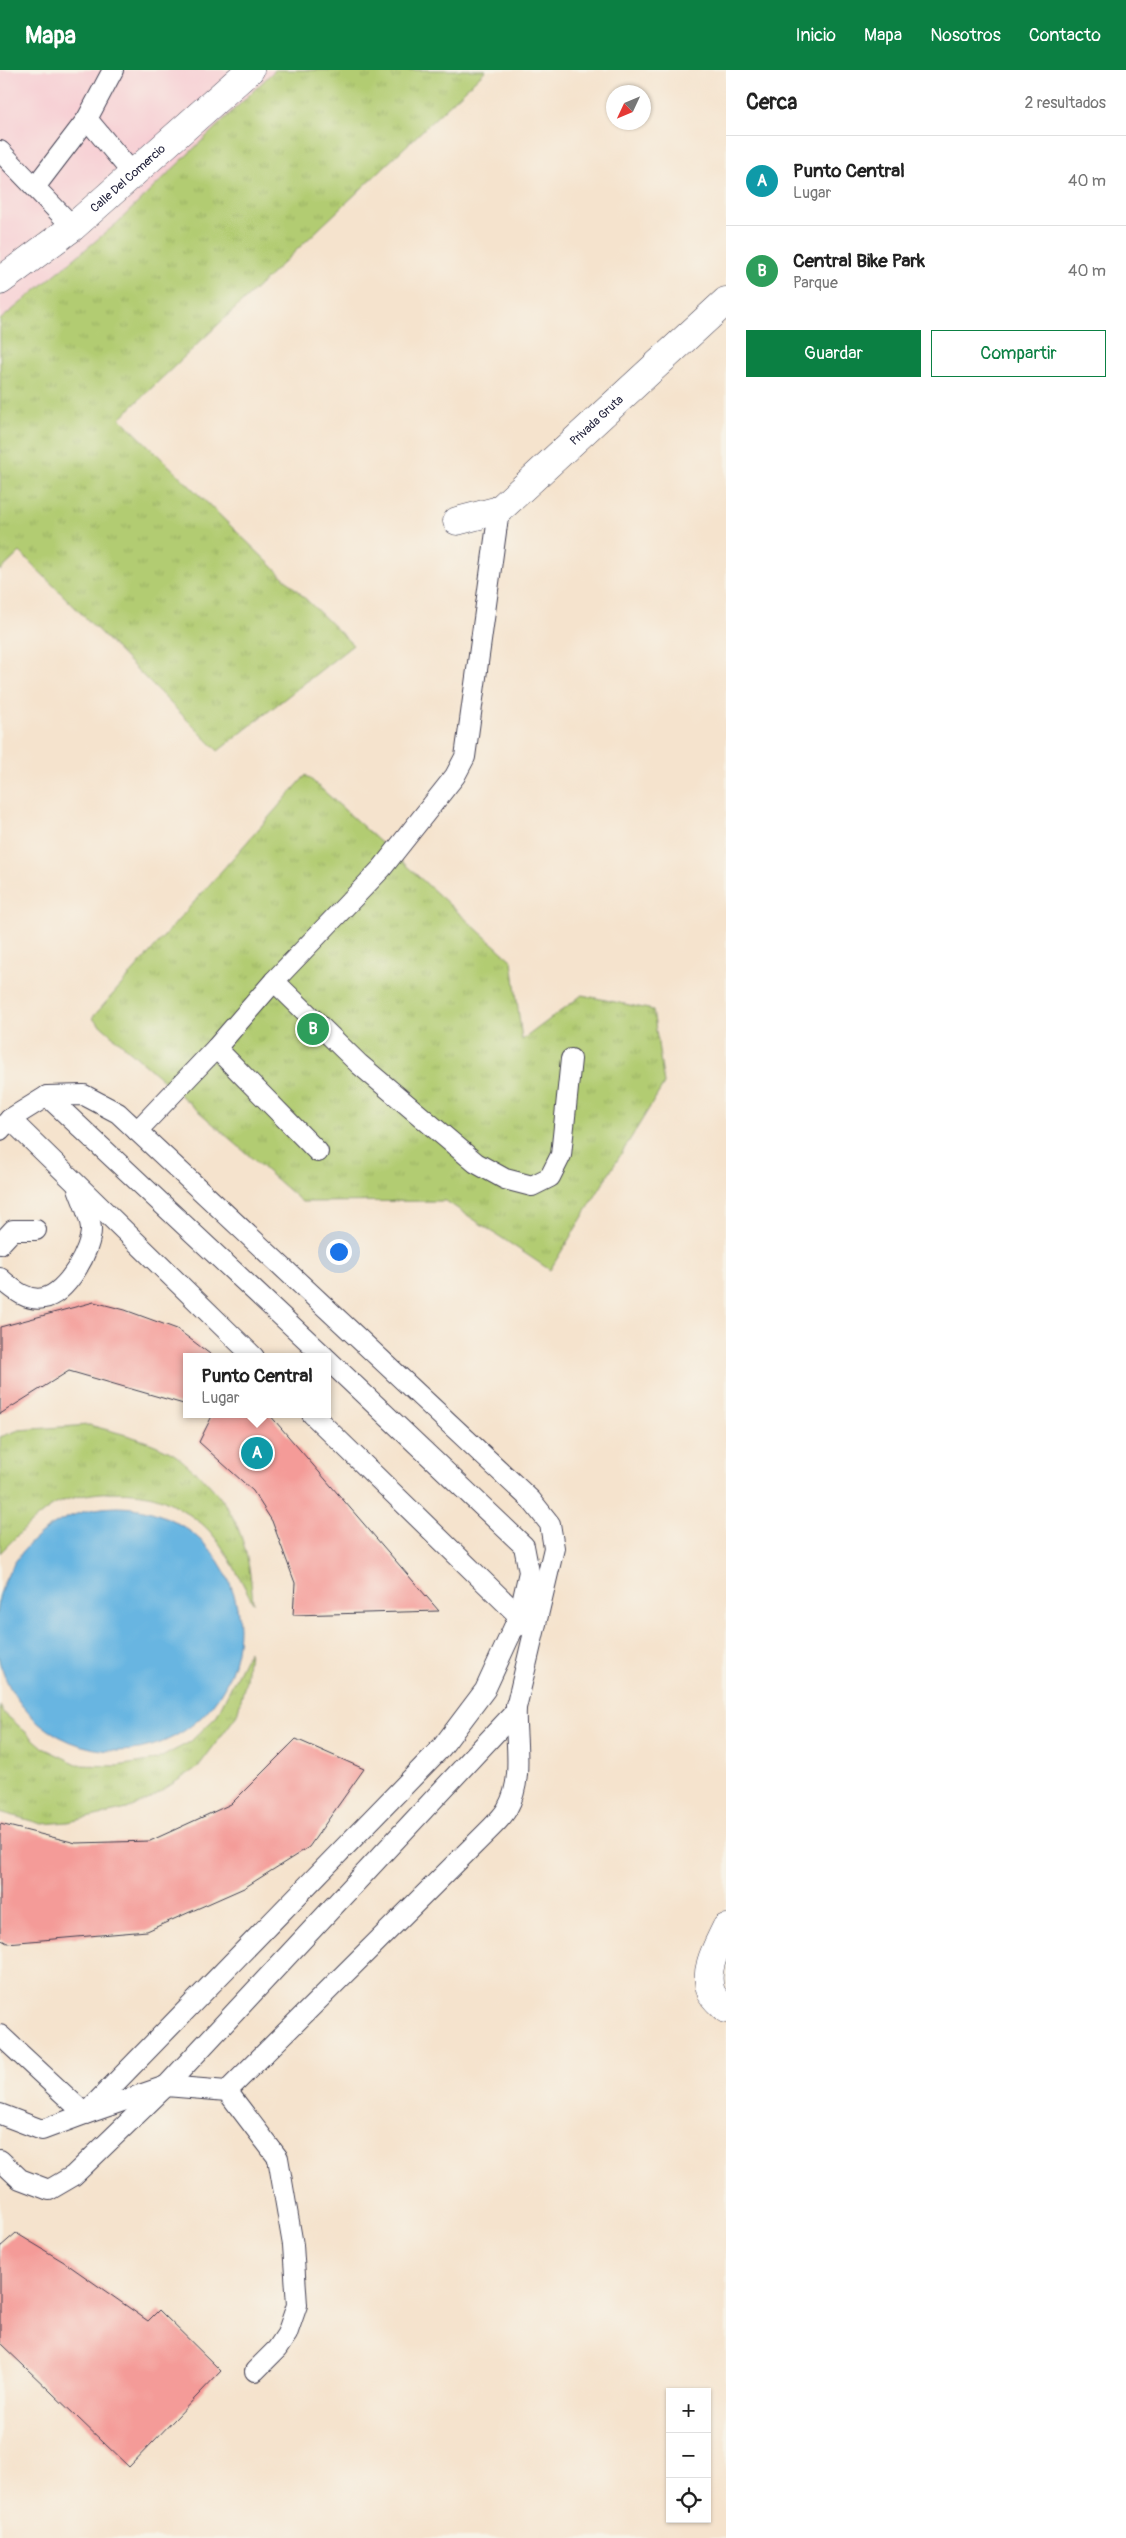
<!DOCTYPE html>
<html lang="es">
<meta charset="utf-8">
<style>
body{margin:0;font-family:Pangolin,sans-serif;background:#f6f6f6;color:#222}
.controls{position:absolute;right:15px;bottom:15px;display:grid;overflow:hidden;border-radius:0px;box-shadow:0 1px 4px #0004}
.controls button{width:45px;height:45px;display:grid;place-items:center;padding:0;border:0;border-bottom:1px solid #e0e0e0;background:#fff;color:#222;font:25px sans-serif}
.compass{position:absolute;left:606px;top:15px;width:45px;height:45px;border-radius:50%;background:#fff;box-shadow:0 1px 4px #0004;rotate:226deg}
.you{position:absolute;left:338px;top:1181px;width:18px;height:18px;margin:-12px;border:4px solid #fff;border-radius:50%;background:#1a73e8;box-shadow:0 0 0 8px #1a73e833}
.badge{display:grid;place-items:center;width:32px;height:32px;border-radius:50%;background:#0b8043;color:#fff;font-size:16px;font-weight:700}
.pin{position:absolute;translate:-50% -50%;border:2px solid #fff;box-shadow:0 1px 5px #0006}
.popup{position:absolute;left:183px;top:1283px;width:148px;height:65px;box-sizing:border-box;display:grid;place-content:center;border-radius:0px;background:#fff;filter:drop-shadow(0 1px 4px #0005);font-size:16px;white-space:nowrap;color:#767676}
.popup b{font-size:19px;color:#222}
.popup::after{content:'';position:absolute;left:50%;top:100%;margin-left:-10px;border:10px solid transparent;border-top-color:#fff}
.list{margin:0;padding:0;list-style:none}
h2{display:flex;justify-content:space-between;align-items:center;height:65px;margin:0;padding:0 20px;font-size:21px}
h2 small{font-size:16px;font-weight:400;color:#767676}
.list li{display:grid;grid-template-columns:32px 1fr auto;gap:15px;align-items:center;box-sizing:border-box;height:90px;padding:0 20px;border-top:1px solid #e0e0e0}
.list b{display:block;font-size:19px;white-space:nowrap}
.list p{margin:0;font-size:16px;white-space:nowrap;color:#767676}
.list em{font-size:16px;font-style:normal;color:#767676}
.actions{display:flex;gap:10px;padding:15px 20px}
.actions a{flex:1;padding:11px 0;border:1px solid #0b8043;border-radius:0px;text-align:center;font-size:18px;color:#0b8043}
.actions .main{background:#0b8043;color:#fff}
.icon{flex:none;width:28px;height:28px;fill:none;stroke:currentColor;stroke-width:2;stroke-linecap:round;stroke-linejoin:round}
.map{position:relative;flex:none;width:726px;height:2468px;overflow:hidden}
header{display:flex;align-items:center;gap:30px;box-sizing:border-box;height:70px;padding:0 25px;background:#0b8043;color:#fff}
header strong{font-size:24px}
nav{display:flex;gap:28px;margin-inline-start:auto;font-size:18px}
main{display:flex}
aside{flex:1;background:#fff}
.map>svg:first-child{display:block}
.built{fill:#f7cfd4}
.grass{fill:url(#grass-tufts);stroke:#6a7756}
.water{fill:#67b5e1;stroke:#446c8e}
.building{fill:#f49b98}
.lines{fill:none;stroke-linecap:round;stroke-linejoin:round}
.lane-casing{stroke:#423f51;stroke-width:22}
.street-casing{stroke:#423f51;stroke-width:29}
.lane{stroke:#fff;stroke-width:20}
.street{stroke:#fff;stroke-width:28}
.labels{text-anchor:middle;stroke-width:4.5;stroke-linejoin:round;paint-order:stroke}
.street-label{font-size:12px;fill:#22223b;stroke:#f7f3e8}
</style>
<header>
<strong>Mapa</strong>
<nav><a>Inicio</a><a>Mapa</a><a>Nosotros</a><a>Contacto</a></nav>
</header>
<main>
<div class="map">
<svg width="726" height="2468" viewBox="0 0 726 2468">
<defs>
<pattern id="grass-tufts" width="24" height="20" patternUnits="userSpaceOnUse" patternTransform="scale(1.25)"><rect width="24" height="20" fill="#b2cc72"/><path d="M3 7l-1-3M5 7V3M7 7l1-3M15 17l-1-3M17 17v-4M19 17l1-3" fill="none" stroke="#99af64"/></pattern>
</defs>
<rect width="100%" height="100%" fill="#f7f3e8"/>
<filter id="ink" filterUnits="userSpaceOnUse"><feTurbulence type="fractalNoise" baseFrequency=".02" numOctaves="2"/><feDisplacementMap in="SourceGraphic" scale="10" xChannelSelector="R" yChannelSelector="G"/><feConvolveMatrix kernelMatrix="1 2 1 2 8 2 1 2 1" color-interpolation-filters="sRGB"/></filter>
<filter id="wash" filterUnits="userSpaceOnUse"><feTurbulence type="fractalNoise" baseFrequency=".0096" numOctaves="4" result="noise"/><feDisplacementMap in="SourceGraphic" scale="20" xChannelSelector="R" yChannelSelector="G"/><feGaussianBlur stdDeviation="1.12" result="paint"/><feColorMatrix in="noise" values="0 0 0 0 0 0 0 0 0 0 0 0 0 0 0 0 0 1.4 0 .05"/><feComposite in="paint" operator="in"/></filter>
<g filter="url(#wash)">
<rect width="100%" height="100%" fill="#f5e3cd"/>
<polygon class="built" points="0,0 478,0 0,458"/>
<g class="grass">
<polygon points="275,0 486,0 120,348 353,575 218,681 20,482 0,501 0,250 116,154"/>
<polygon points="306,705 512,891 522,970 582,925 653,940 664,1014 550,1200 446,1131 302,1132 92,948"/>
<path d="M89,1355C115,1362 143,1368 168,1381C177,1385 185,1393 192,1399C238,1436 249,1477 253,1533C240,1509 223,1471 201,1453C192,1446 170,1431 159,1428C131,1418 76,1421 51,1437C32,1450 16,1467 0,1483V1367L19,1360Z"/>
<polygon points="249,1581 246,1610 237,1645 198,1697 148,1730 127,1739 68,1752 42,1754 0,1742 0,1636 4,1643 45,1679 79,1695 117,1696 156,1690 190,1672 216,1647"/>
</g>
<circle class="water" cx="117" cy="1559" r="122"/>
<g id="blocks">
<g class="building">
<polygon points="94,1232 125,1240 177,1259 214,1287 187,1287 187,1335 69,1301 0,1344 0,1257"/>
<polygon points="213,1344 269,1344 439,1541 293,1545 295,1513 272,1451 253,1421 199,1372"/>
<polygon points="296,1669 364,1699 309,1777 244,1818 147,1861 7,1873 0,1869 0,1754 76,1773 150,1771 231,1734"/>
<polygon points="16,2163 64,2192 148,2251 159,2240 221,2301 129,2397 0,2273 0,2177"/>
</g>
</g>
</g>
<g filter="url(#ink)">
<use href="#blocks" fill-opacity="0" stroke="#423f51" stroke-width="1"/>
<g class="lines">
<g class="lane-casing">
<g id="lane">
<polyline points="87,49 133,104"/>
<polyline points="0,81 73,157"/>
<polyline points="35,117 87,49 113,0"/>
<polyline points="274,911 359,994 476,1093 505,1109 532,1116 550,1107 561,1085 571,989"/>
<polyline points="216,978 318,1082"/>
<polyline points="10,1049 254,1287"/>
<polyline points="0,1060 10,1049 47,1026 325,1287"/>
<polyline points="137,1061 216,978 274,911 382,798 455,706 465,687 499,440"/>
<polyline points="0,1174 13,1160 36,1160"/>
<path d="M0,1208C12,1218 26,1232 44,1228C66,1224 92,1180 91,1158C90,1146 82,1130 78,1118"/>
<polyline points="312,1344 519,1546 519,1556"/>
<polyline points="0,1965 85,2044 166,2016 227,2021 278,2088 293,2175 297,2235 287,2264 277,2279 255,2301"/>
<path d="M227,2021L492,1757C497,1752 503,1746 507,1739C525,1708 514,1668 516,1635"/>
<polyline points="0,2044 42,2060 85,2044 442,1677 485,1620 519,1546 529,1502 524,1476 327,1289"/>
<polyline points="0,2090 20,2109 49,2120 73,2106 166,2016 515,1642 554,1478 550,1454 531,1430 118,1043 84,1025 47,1026"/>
</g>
</g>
<g class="street-casing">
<g id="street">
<path id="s1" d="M0,211L73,157L250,0"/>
<path id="s2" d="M457,451L499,440L726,231"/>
<path d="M726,1858C717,1877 703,1900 711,1922C713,1928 721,1934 726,1939"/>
</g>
</g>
<use href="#lane" class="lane"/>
<use href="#street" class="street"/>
</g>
</g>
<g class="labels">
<g class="street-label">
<text dy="4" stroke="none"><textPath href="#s1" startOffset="164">Calle Del Comercio</textPath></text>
<text dy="4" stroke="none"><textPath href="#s2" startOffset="176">Privada Gruta</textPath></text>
</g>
</g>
</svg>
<div class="controls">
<button>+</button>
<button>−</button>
<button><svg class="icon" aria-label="locate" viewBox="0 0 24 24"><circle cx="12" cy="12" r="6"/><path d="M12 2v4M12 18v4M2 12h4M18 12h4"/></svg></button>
</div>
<svg class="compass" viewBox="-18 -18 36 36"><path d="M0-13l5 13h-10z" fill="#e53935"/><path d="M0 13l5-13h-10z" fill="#767676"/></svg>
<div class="you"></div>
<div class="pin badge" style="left:257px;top:1383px;background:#0f9aa8">A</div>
<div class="popup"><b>Punto Central</b>Lugar</div>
<div class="pin badge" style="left:313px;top:959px;background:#2e9e5b">B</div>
</div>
<aside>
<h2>Cerca<small>2 resultados</small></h2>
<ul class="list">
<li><span class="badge" style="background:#0f9aa8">A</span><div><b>Punto Central</b><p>Lugar</p></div><em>40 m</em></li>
<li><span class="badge" style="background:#2e9e5b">B</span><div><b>Central Bike Park</b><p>Parque</p></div><em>40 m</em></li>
</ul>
<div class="actions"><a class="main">Guardar</a><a>Compartir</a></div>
</aside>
</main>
